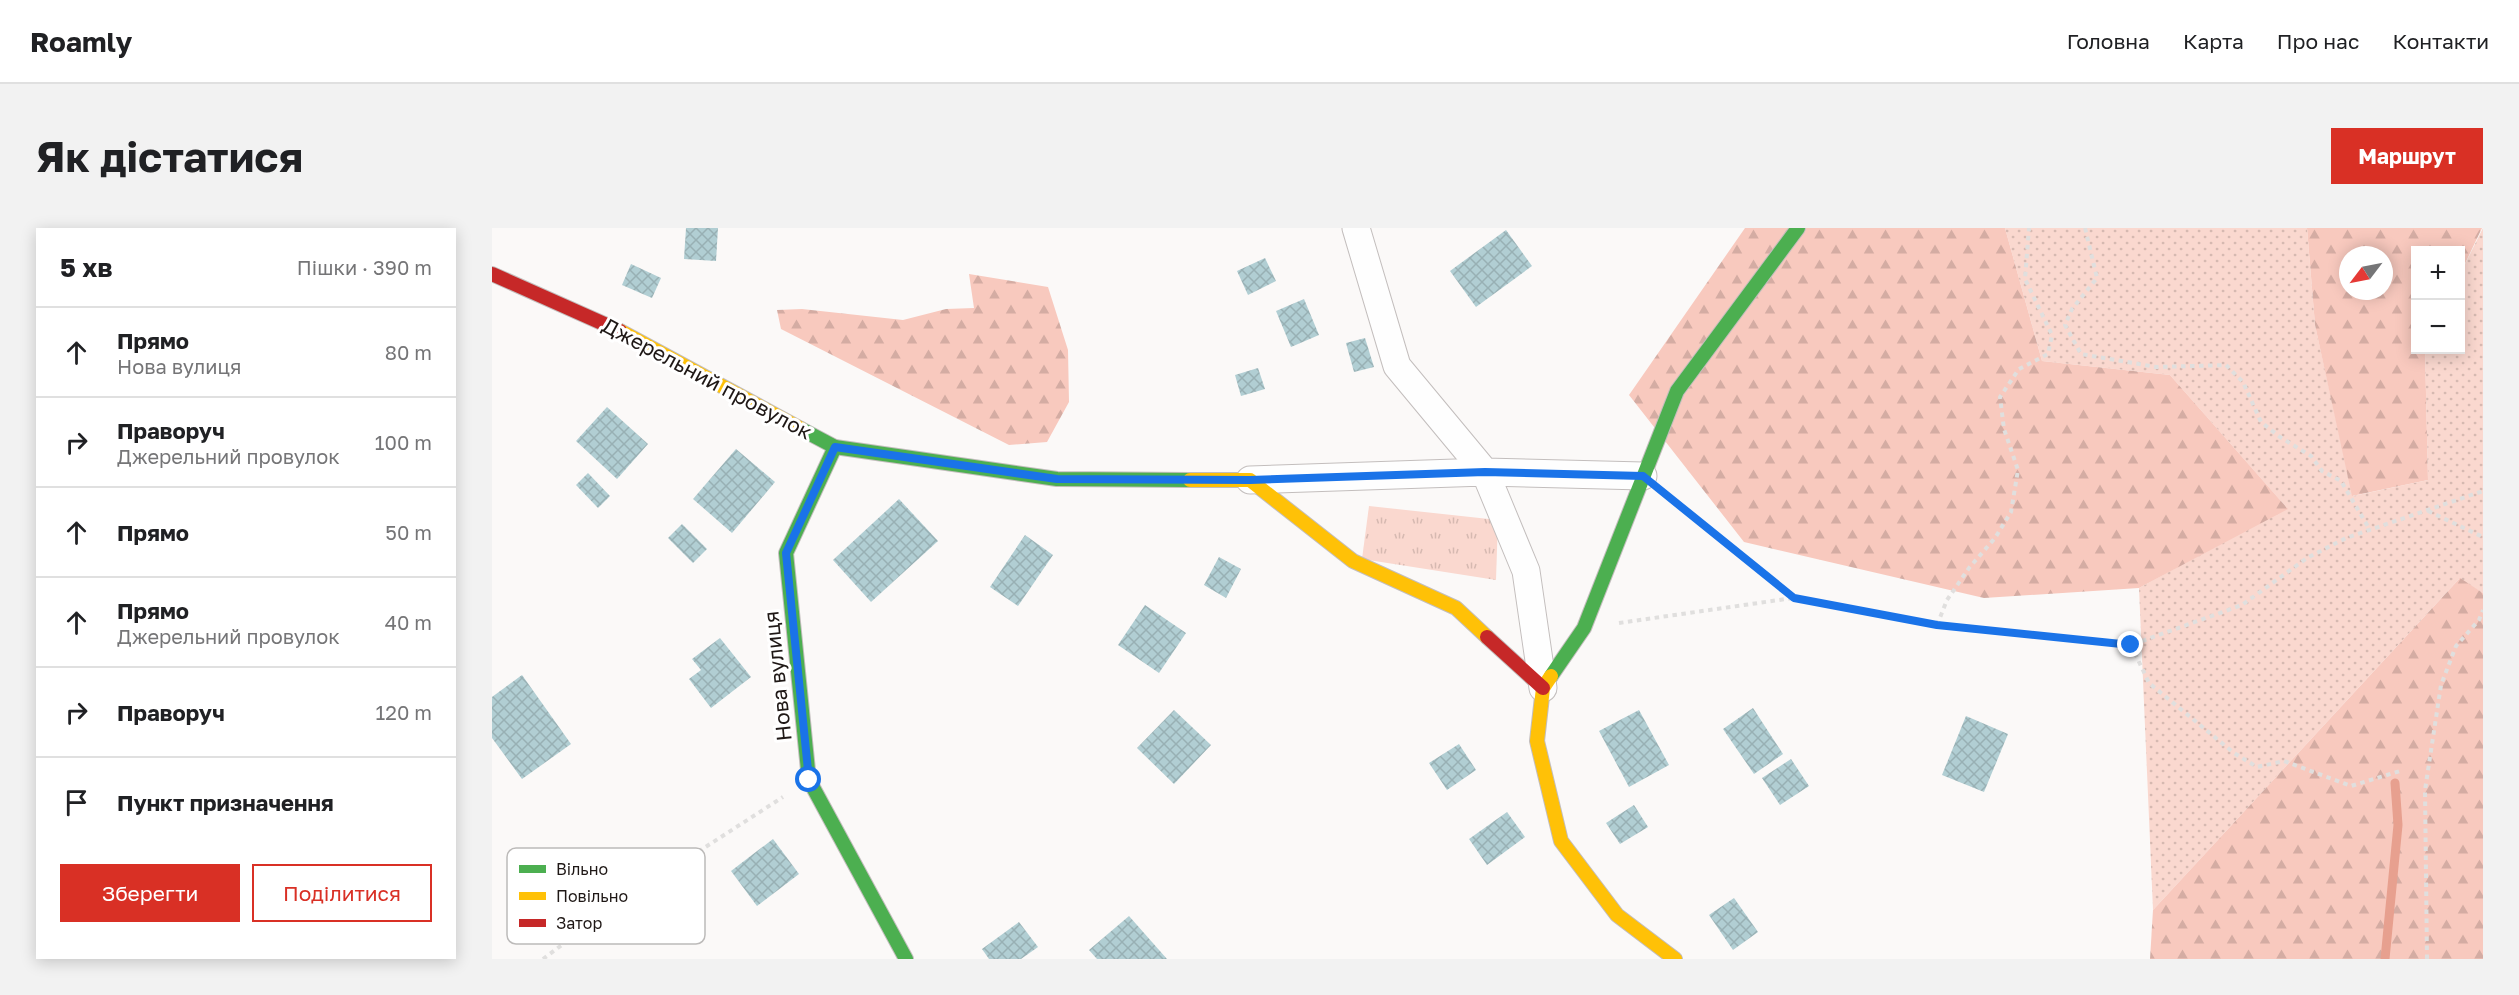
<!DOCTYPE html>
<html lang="uk">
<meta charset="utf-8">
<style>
body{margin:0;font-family:"Golos Text",sans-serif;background:#f2f2f2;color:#202124}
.controls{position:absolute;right:18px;top:18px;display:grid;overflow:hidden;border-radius:0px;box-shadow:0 3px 15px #0003}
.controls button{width:54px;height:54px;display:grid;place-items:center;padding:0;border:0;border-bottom:2px solid #e0e0e0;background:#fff;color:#202124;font:30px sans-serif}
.compass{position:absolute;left:1847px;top:18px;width:54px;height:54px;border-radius:50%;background:#fff;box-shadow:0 3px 15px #0003;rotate:238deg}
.stop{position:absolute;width:18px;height:18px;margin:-14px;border:4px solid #1a73e8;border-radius:50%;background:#fff}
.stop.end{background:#1a73e8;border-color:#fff;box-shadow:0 2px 6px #0008}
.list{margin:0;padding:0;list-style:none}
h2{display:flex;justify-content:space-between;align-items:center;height:78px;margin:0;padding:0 24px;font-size:26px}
h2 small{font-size:20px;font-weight:400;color:#757577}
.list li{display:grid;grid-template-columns:39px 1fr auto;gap:18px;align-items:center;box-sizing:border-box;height:90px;padding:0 24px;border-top:2px solid #e0e0e0}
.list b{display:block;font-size:22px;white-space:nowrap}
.list p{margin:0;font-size:20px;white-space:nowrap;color:#757577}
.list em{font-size:20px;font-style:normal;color:#757577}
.actions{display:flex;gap:12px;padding:18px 24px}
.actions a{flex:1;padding:14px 0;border:2px solid #d93025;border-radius:0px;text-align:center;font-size:21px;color:#d93025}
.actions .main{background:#d93025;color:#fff}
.icon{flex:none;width:33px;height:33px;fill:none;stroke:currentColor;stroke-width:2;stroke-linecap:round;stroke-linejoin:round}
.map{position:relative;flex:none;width:1991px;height:731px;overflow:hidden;border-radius:0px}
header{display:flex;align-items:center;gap:36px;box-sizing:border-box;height:84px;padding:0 30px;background:#fff;border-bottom:2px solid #e0e0e0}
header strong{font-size:28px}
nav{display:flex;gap:33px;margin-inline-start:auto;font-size:21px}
.intro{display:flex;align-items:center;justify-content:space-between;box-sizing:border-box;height:144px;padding:0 36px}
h1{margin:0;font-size:42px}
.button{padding:15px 27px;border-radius:0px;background:#d93025;color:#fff;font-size:21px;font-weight:700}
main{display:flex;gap:36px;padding:0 36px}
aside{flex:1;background:#fff;border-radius:0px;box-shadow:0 3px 15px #0003}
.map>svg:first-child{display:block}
.grass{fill:url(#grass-dots)}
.forest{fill:url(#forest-firs);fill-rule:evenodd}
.park{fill:url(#park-tufts)}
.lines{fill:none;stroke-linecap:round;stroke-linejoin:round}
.stream{stroke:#e7a08f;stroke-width:9}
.building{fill:url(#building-cross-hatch)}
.street-casing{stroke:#c3bebd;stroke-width:29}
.fast-casing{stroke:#c3bebd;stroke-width:16}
.slow-casing{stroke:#c3bebd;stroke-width:16}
.jam-casing{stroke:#c3bebd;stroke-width:16}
.path{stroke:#e0dfde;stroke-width:4;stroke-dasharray:4.5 4.5;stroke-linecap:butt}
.street{stroke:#fefefe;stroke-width:27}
.fast{stroke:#4caf50;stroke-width:14}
.slow{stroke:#ffc107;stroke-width:14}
.jam{stroke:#c62828;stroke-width:14}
.route{stroke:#1a73e8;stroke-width:8}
.labels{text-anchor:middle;stroke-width:6;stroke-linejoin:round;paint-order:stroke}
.street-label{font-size:21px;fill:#1f1816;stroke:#fff}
.key{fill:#fff;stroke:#bcbab9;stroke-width:1.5}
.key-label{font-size:16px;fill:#1f1816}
</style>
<header>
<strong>Roamly</strong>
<nav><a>Головна</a><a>Карта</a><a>Про нас</a><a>Контакти</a></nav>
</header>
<div class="intro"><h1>Як дістатися</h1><a class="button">Маршрут</a></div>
<main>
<aside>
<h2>5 хв<small>Пішки · 390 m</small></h2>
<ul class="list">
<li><svg class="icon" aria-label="ahead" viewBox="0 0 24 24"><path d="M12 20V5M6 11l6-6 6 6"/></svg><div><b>Прямо</b><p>Нова вулиця</p></div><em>80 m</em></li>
<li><svg class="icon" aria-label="right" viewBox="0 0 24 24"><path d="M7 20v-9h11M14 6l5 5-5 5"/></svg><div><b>Праворуч</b><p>Джерельний провулок</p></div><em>100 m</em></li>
<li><svg class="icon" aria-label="ahead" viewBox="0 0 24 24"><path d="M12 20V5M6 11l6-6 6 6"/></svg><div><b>Прямо</b></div><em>50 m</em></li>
<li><svg class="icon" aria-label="ahead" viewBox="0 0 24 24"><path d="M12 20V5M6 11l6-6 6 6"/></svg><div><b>Прямо</b><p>Джерельний провулок</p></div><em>40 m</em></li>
<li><svg class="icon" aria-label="right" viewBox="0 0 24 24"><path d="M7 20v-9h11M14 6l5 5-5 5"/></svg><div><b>Праворуч</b></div><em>120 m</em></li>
<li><svg class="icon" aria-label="arrive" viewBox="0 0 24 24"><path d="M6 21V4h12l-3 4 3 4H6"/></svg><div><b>Пункт призначення</b></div></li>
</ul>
<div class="actions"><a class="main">Зберегти</a><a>Поділитися</a></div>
</aside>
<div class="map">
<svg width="1991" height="731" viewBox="0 0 1991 731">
<defs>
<pattern id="grass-dots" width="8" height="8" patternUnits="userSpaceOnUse" patternTransform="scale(1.5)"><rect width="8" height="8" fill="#fad8cf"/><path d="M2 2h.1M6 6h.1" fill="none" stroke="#d6b9b1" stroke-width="1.8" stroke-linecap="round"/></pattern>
<pattern id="forest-firs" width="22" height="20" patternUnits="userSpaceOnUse" patternTransform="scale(1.5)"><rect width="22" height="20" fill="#f8c9be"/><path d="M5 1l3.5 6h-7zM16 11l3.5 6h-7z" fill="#d4aca3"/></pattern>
<pattern id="park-tufts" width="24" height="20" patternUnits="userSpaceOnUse" patternTransform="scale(1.5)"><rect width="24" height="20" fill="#fad8cf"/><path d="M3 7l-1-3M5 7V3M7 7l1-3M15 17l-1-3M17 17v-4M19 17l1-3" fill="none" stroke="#d6b9b1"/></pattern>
<pattern id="building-cross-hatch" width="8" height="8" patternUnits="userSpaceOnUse" patternTransform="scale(1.5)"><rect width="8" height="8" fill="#b1ced3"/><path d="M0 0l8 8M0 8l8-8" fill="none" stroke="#98b0b4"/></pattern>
</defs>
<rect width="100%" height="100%" fill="#fbf9f8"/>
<polygon class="grass" points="1513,0 1815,0 1823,97 1861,268 1936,252 1933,122 1968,122 1969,44 1991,0 1991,365 1967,351 1661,682 1647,360 1795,280 1678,147 1550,133"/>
<g class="forest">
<polygon points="1253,0 1513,0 1550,133 1678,147 1796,281 1647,360 1492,370 1252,314 1137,167"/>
<path d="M1815,0H1990L1969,44L1968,22H1924V122H1933L1936,252L1860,268L1823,97ZM1856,27H1892V63H1856Z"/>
<polygon points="477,46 556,59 576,122 577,174 555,214 517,217 289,101 285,82 310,81 411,92 454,81 482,80"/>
<polygon points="1968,350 1991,365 1991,731 1658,731 1661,682"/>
</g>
<polygon class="park" points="877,278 1006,292 1004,352 870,331"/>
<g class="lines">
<polyline class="stream" points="1893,731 1906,597 1903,555"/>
</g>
<g class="building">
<polygon points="194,0 226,0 224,33 192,31"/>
<polygon points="1014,2 1040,38 984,79 958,43"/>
<polygon points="773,30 784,53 756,67 745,43"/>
<polygon points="139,36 169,50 160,70 130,57"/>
<polygon points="812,71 827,107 799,119 784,83"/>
<polygon points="873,110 882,139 862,144 854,115"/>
<polygon points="766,140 773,161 749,168 743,147"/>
<polygon points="115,179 156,216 125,251 84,213"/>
<polygon points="244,221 283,254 240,305 201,271"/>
<polygon points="96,245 118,268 106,280 84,257"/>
<polygon points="407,271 446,313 379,374 341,332"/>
<polygon points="190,296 215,321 201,335 176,310"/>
<polygon points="533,307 561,327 526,378 498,359"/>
<polygon points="727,329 749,341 734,370 712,357"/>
<polygon points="653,377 694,405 667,445 626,417"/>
<polygon points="228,410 259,449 219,480 197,451 209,442 200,431"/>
<polygon points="30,447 79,516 30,551 0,510 0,469"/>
<polygon points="1261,480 1291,526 1262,546 1231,501"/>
<polygon points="682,482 719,517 682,556 645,520"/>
<polygon points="1147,482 1177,537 1137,559 1107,503"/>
<polygon points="1474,488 1516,506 1492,564 1450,547"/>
<polygon points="967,516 984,542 955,562 937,535"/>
<polygon points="1299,531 1317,558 1288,577 1270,550"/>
<polygon points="1142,577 1156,599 1128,616 1114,595"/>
<polygon points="1015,584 1033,609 995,637 977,611"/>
<polygon points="281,611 307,646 265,678 239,643"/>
<polygon points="1242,670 1266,704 1241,722 1217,687"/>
<polygon points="637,688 675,731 605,731 597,722"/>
<polygon points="527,694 546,719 529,731 497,731 490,721"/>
</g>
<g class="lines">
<g class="street-casing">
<g id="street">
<polyline points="864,0 905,138 993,244 1151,248"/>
<polyline points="758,252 993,244 1034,343 1051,460"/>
</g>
</g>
<g class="fast-casing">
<g id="fast">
<polyline points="309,201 343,219 565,251 698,252"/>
<polyline points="343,219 294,325 317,552 414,731"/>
<polyline points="1059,448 1092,400 1185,163 1306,0"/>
</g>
</g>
<g class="slow-casing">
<g id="slow">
<polyline points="128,103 309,201"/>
<polyline points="698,252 758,252 861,333 964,380 995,409"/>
<polyline points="1059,448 1051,460 1045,513 1069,613 1125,687 1183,731"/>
</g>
</g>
<g class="jam-casing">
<g id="jam">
<polyline points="0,46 128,103"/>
<polyline points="995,409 1051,460"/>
</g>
</g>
<g class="path">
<polyline points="1593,0 1605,50 1580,81 1573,97 1589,126 1664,139 1734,137 1751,154 1769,194 1788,209 1819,228 1830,243 1849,253 1878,302"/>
<polyline points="1177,269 1302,370 1445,397 1639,417 1750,377 1815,330 1854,310 1991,263"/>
<polyline points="1936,283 1991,309"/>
<polyline points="1127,395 1301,370"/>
<polyline points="1445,397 1455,372 1477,340 1503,310 1519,284 1526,242 1512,201 1508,169 1527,141 1556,126 1560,107 1533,51 1537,0"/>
<polyline points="1639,417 1657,455 1742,525 1765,539 1792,533 1859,558 1908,543"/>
<polyline points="51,731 122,678 291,569"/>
<polyline points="1935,731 1933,562 1949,457 1964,418 1987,392 1991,382"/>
</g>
<use href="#street" class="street"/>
<use href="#fast" class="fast"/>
<use href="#slow" class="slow"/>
<use href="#jam" class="jam"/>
</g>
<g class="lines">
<polyline class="route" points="317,552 294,325 343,219 565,251 758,252 993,244 1151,248 1302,370 1445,397 1639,417"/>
</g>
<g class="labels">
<g class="street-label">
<text transform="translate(215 151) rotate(28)" y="7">Джерельний провулок</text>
<text transform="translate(286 448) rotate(-96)" y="7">Нова вулиця</text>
</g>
</g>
<rect x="15" y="620" width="198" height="96" rx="9" class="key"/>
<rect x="27" y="637" width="27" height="8" fill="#4caf50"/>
<rect x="27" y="664" width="27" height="8" fill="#ffc107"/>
<rect x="27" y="691" width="27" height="8" fill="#c62828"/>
<g class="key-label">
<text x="64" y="647">Вільно</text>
<text x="64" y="674">Повільно</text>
<text x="64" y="701">Затор</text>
</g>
</svg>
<div class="controls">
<button>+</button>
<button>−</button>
</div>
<svg class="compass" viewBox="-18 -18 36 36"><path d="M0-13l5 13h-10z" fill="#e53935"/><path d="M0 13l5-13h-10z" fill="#757577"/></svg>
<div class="stop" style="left:317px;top:552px"></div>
<div class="stop end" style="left:1639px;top:417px"></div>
</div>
</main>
